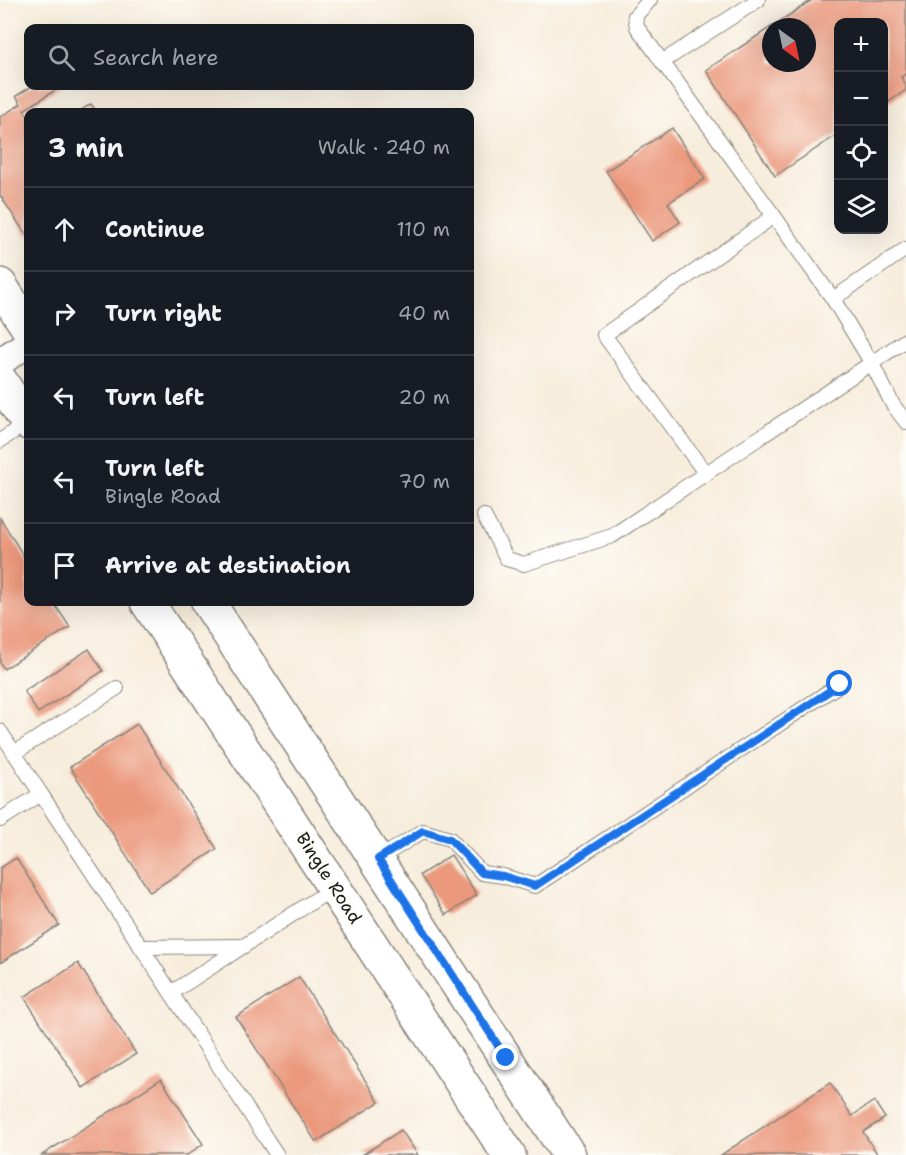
<!DOCTYPE html>
<meta charset="utf-8">
<style>
body{margin:0;font-family:"Shantell Sans",sans-serif;background:#20242c;color:#f1f3f6}
.controls{position:absolute;right:18px;top:18px;display:grid;overflow:hidden;border-radius:12px;box-shadow:0 6px 24px #0002}
.controls button{width:54px;height:54px;display:grid;place-items:center;padding:0;border:0;border-bottom:2px solid #363941;background:#171b24;color:#f1f3f6;font:30px sans-serif}
.compass{position:absolute;left:762px;top:18px;width:54px;height:54px;border-radius:50%;background:#171b24;box-shadow:0 6px 24px #0002;rotate:147deg}
.stop{position:absolute;width:18px;height:18px;margin:-14px;border:4px solid #1a73e8;border-radius:50%;background:#fff}
.stop.end{background:#1a73e8;border-color:#fff;box-shadow:0 2px 6px #0008}
.list{margin:0;padding:0;list-style:none}
h2{display:flex;justify-content:space-between;align-items:center;height:78px;margin:0;padding:0 24px;font-size:26px}
h2 small{font-size:20px;font-weight:400;color:#9ea1a6}
.list li{display:grid;grid-template-columns:39px 1fr auto;gap:18px;align-items:center;box-sizing:border-box;height:84px;padding:0 24px;border-top:2px solid #363941}
.list b{display:block;font-size:22px;white-space:nowrap}
.list p{margin:0;font-size:20px;white-space:nowrap;color:#9ea1a6}
.list em{font-size:20px;font-style:normal;color:#9ea1a6}
.icon{flex:none;width:33px;height:33px;fill:none;stroke:currentColor;stroke-width:2;stroke-linecap:round;stroke-linejoin:round}
.map{position:relative;flex:none;width:906px;height:1155px;overflow:hidden}
.search{position:absolute;background:#171b24;box-shadow:0 6px 24px #0002;left:24px;top:24px;width:450px;height:66px;display:flex;align-items:center;gap:15px;box-sizing:border-box;padding:0 21px;border-radius:12px;color:#9ea1a6;font-size:22px}
.panel{position:absolute;background:#171b24;box-shadow:0 6px 24px #0002;left:24px;top:108px;width:450px;height:498px;border-radius:12px}
.map>svg:first-child{display:block}
.building{fill:#eb987c}
.lines{fill:none;stroke-linecap:round;stroke-linejoin:round}
.lane-casing{stroke:#8a847c;stroke-width:16}
.street-casing{stroke:#8a847c;stroke-width:30}
.primary-casing{stroke:#8a847c;stroke-width:36}
.lane{stroke:#fff;stroke-width:14}
.street{stroke:#fff;stroke-width:27}
.primary{stroke:#fff;stroke-width:33}
.route{stroke:#1a73e8;stroke-width:8}
.labels{text-anchor:middle;stroke-width:5;stroke-linejoin:round;paint-order:stroke}
.street-label{font-size:18px;fill:#1c1c1c;stroke:#fdfcf7}
</style>
<div class="map">
<svg width="906" height="1155" viewBox="0 0 906 1155">
<rect width="100%" height="100%" fill="#fdfcf7"/>
<filter id="ink" filterUnits="userSpaceOnUse"><feTurbulence type="fractalNoise" baseFrequency=".0167" numOctaves="2"/><feDisplacementMap in="SourceGraphic" scale="12" xChannelSelector="R" yChannelSelector="G"/><feConvolveMatrix kernelMatrix="1 2 1 2 8 2 1 2 1" color-interpolation-filters="sRGB"/></filter>
<filter id="wash" filterUnits="userSpaceOnUse"><feTurbulence type="fractalNoise" baseFrequency=".008" numOctaves="4" result="noise"/><feDisplacementMap in="SourceGraphic" scale="24" xChannelSelector="R" yChannelSelector="G"/><feGaussianBlur stdDeviation="1.35" result="paint"/><feColorMatrix in="noise" values="0 0 0 0 0 0 0 0 0 0 0 0 0 0 0 0 0 1.4 0 .05"/><feComposite in="paint" operator="in"/></filter>
<g filter="url(#wash)">
<rect width="100%" height="100%" fill="#f7eddc"/>
<g id="blocks">
<g class="building">
<polygon points="812,0 906,0 906,74 901,77 906,85 906,90 884,105 884,22 838,22 838,134 775,176 706,70 771,27 771,63 807,63 807,27 771,27"/>
<polygon points="32,86 62,86 24,110 28,116 28,238 0,195 0,117 21,104 16,96"/>
<polygon points="91,104 97,112 78,112"/>
<polygon points="672,128 705,179 668,203 680,222 652,241 606,171"/>
<polygon points="0,518 28,563 28,602 53,602 70,627 4,669 0,663"/>
<polygon points="89,649 103,671 38,713 24,691"/>
<polygon points="137,724 217,849 150,892 70,767"/>
<polygon points="451,855 477,895 446,915 420,875"/>
<polygon points="16,858 59,925 0,963 0,868"/>
<polygon points="78,963 136,1054 83,1088 24,997"/>
<polygon points="299,977 379,1102 316,1142 236,1017"/>
<polygon points="161,1079 203,1144 187,1155 42,1155"/>
<polygon points="830,1083 852,1116 874,1101 885,1118 863,1132 878,1155 721,1155"/>
<polygon points="401,1130 418,1155 362,1155"/>
</g>
</g>
</g>
<g filter="url(#ink)">
<use href="#blocks" fill-opacity="0" stroke="#8a847c" stroke-width="1.5"/>
<g class="lines">
<g class="lane-casing">
<g id="lane">
<polyline points="650,0 635,16 637,27 774,216 833,299 871,362 893,405 906,422"/>
<polyline points="662,62 758,0"/>
<polyline points="833,299 906,249"/>
<polyline points="0,441 28,422"/>
<polyline points="706,474 604,335 774,216"/>
<polyline points="484,516 507,559 524,564 612,536 906,340"/>
<polyline points="0,731 41,794"/>
<polyline points="14,753 117,688"/>
<polyline points="0,820 41,794 277,1155"/>
<polyline points="378,859 423,831 450,839 482,873 503,876 535,886 840,684"/>
<polyline points="141,947 244,946"/>
<polyline points="171,993 335,887"/>
</g>
</g>
<g class="street-casing">
<polyline id="street" points="0,362 28,343"/>
</g>
<g class="primary-casing">
<g id="primary">
<polyline points="0,285 28,328"/>
<polyline points="0,380 28,423"/>
<polyline points="147,602 509,1155"/>
<polyline points="208,602 569,1155"/>
</g>
</g>
<use href="#lane" class="lane"/>
<use href="#street" class="street"/>
<use href="#primary" class="primary"/>
</g>
</g>
<g class="lines" filter="url(#ink)">
<polyline class="route" points="506,1058 378,859 423,831 450,839 482,873 503,876 535,886 840,684"/>
</g>
<g class="labels">
<g class="street-label">
<text transform="translate(329 878) rotate(57)" y="6">Bingle Road</text>
</g>
</g>
</svg>
<div class="controls">
<button>+</button>
<button>−</button>
<button><svg class="icon" aria-label="locate" viewBox="0 0 24 24"><circle cx="12" cy="12" r="6"/><path d="M12 2v4M12 18v4M2 12h4M18 12h4"/></svg></button>
<button><svg class="icon" aria-label="layers" viewBox="0 0 24 24"><path d="M12 4l9 5-9 5-9-5zM3 14l9 5 9-5"/></svg></button>
</div>
<svg class="compass" viewBox="-18 -18 36 36"><path d="M0-13l5 13h-10z" fill="#e53935"/><path d="M0 13l5-13h-10z" fill="#9ea1a6"/></svg>
<div class="stop" style="left:840px;top:684px"></div>
<div class="stop end" style="left:506px;top:1058px"></div>
<div class="search"><svg class="icon" aria-label="search" viewBox="0 0 24 24"><circle cx="10" cy="10" r="6"/><path d="M15 15l6 6"/></svg>Search here</div>
<section class="panel">
<h2>3 min<small>Walk · 240 m</small></h2>
<ul class="list">
<li><svg class="icon" aria-label="ahead" viewBox="0 0 24 24"><path d="M12 20V5M6 11l6-6 6 6"/></svg><div><b>Continue</b></div><em>110 m</em></li>
<li><svg class="icon" aria-label="right" viewBox="0 0 24 24"><path d="M7 20v-9h11M14 6l5 5-5 5"/></svg><div><b>Turn right</b></div><em>40 m</em></li>
<li><svg class="icon" aria-label="left" viewBox="0 0 24 24"><path d="M17 20v-9H6M10 6l-5 5 5 5"/></svg><div><b>Turn left</b></div><em>20 m</em></li>
<li><svg class="icon" aria-label="left" viewBox="0 0 24 24"><path d="M17 20v-9H6M10 6l-5 5 5 5"/></svg><div><b>Turn left</b><p>Bingle Road</p></div><em>70 m</em></li>
<li><svg class="icon" aria-label="arrive" viewBox="0 0 24 24"><path d="M6 21V4h12l-3 4 3 4H6"/></svg><div><b>Arrive at destination</b></div></li>
</ul>
</section>
</div>
